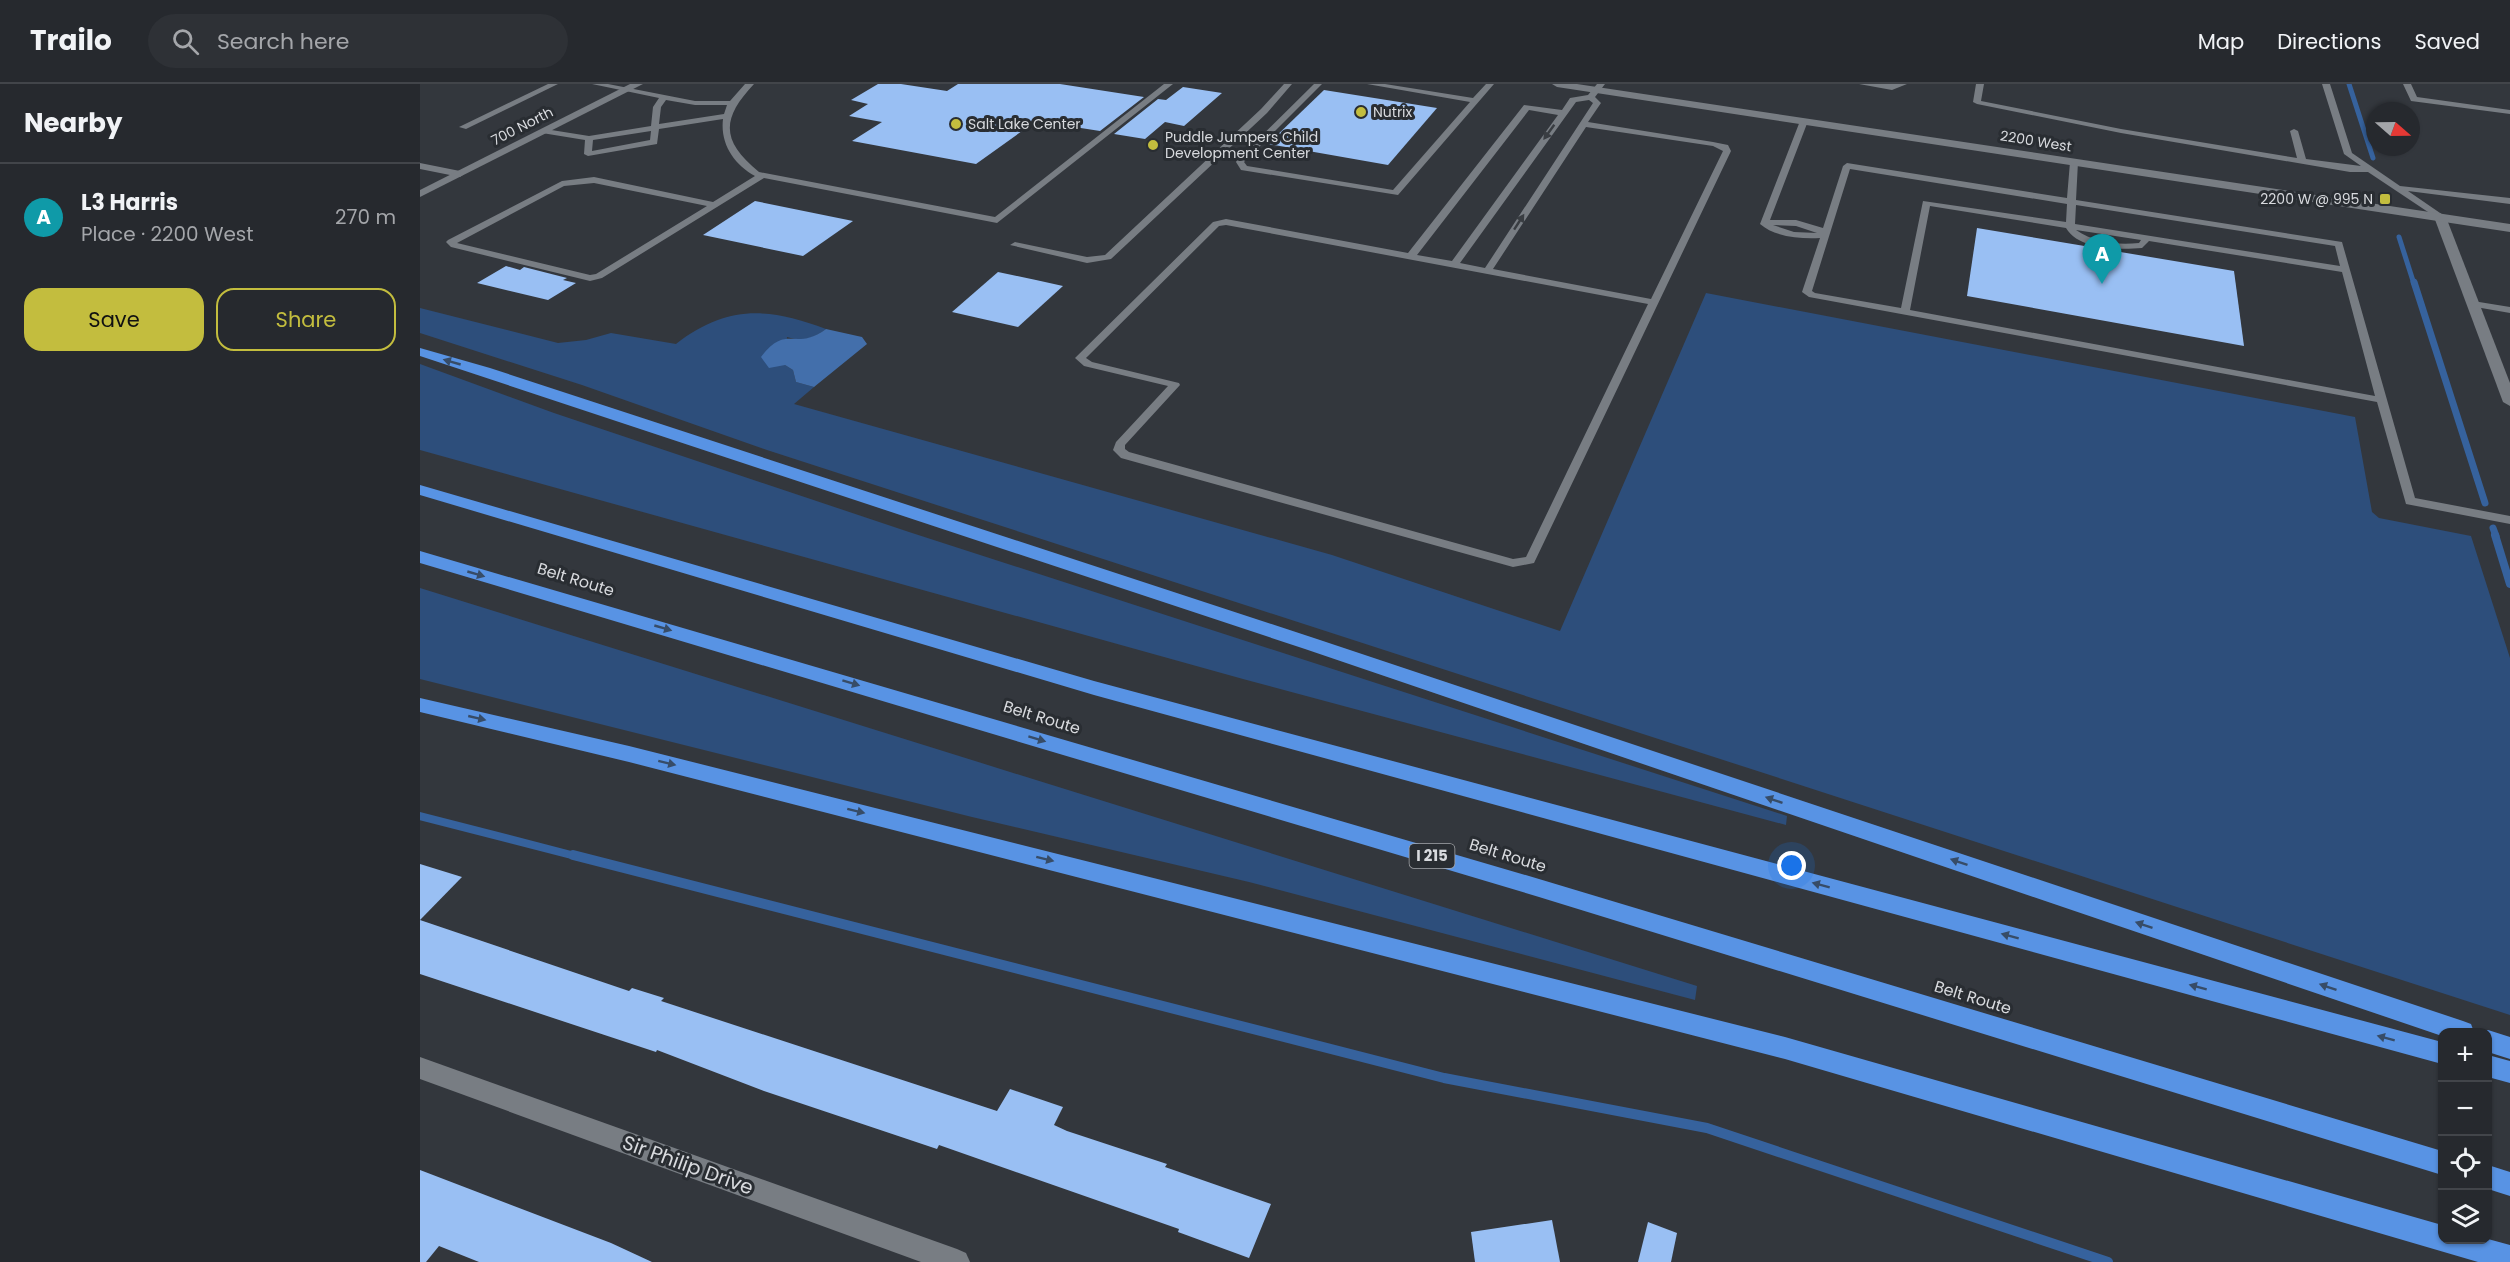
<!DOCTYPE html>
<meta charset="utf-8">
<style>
body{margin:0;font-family:Poppins,sans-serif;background:#2e3136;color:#f1f3f6}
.controls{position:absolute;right:18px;bottom:18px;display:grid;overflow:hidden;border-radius:12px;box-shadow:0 2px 4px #0004}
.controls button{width:54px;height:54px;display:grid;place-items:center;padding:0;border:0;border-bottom:2px solid #42454a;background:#26292e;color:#f1f3f6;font:30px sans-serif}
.compass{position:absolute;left:1946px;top:18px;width:54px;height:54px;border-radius:50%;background:#26292e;box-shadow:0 2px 4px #0004;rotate:110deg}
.you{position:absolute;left:1372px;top:782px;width:21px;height:21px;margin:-15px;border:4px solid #fff;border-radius:50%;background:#1a73e8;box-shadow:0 0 0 9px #1a73e833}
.badge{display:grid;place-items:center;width:39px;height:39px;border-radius:50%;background:#c3bd3e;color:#fff;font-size:20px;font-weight:700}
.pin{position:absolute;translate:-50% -50px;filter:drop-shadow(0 2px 3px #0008)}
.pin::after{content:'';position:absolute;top:32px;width:21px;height:18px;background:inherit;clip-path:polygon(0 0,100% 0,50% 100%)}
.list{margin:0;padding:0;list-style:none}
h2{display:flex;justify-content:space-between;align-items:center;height:78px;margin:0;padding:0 24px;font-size:26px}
h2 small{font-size:20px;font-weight:400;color:#a4a6aa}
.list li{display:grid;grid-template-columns:39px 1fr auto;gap:18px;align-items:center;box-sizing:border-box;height:108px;padding:0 24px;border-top:2px solid #42454a}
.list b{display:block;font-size:22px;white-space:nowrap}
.list p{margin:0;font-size:20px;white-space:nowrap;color:#a4a6aa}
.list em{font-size:20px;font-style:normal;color:#a4a6aa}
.actions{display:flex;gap:12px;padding:18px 24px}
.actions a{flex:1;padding:14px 0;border:2px solid #c3bd3e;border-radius:18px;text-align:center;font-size:21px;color:#c3bd3e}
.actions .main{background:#c3bd3e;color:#111}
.icon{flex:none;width:33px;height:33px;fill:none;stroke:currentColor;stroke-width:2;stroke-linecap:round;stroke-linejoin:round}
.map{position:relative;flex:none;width:2090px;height:1178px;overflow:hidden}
header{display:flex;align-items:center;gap:36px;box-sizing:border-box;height:84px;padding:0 30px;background:#26292e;border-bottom:2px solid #42454a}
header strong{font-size:28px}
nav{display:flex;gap:33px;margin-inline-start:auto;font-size:21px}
.search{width:420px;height:54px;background:#2e3136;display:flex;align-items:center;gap:15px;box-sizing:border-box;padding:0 21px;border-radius:33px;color:#a4a6aa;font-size:22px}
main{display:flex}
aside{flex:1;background:#26292e}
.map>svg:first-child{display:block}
.green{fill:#2d4e7b}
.forest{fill:#436fab}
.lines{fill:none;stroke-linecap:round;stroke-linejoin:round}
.stream-far3{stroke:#36629d;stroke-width:5}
.stream-far2{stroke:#36629d;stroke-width:7}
.stream-far1{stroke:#36629d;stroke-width:8}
.stream{stroke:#36629d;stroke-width:10}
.building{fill:#99bff3}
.lane{fill:#787d83;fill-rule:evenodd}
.street{fill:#787d83;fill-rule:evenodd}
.secondary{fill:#787d83;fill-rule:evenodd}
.highway{fill:#5893e4;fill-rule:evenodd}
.oneway{fill:#393d42}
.oneway2{fill:#374c67}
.poi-dot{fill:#c3bd3e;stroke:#292d32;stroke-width:2}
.labels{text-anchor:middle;stroke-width:6;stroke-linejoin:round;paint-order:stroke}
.far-poi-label{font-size:14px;fill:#d8dade;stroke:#292d32;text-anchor:start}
.far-street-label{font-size:14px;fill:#d8dade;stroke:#292d32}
.shield{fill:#292d32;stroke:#a4a6aa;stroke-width:1.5}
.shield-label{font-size:15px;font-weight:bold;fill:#d8dade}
.street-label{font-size:16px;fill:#d8dade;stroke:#292d32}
.near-street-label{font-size:20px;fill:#d8dade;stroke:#292d32}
</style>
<header>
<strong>Trailo</strong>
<div class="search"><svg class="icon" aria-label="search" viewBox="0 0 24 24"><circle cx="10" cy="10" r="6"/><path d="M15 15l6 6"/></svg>Search here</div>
<nav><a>Map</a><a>Directions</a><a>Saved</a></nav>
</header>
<main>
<aside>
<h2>Nearby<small></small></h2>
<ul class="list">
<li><span class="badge" style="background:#0f9aa8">A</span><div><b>L3 Harris</b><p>Place · 2200 West</p></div><em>270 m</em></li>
</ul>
<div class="actions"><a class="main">Save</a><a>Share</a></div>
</aside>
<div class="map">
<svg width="2090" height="1178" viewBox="0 0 2090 1178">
<rect width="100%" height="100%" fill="#33373d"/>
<g class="green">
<path d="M1286,209L1935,333L1952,428L1959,434L2051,452L2090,574V931L347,366L162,301L0,249V224L138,259L166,256L191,249L256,260C307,221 347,223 406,245C392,255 383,258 367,253L365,281L373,286L376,298L394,303L374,320L912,471L1140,547Z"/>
<polygon points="0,280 134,329 489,448 1367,732 1366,741 823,595 0,366"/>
<polygon points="0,504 1277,902 1275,916 829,798 552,733 0,595"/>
</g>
<path class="forest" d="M406,245L442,253L447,260L394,303L376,298L373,286L365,281L349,284L341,273C367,239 375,268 406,245Z"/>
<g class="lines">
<g class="stream-far3">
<polyline points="1929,0 1953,74"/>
<polyline points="1979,153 1994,200"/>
</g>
<g class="stream-far2">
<polyline points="1994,198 2065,419"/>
<polyline points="2073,444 2076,452"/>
</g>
<g class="stream-far1">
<polyline points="2075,451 2090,500"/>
<polyline points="0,732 159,773"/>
</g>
<polyline class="stream" points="153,771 1024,994 1287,1044 1688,1178"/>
</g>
<g class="building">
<polygon points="458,0 481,0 527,7 538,0 640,0 724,13 680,47 616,37 556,80 432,57 462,38 429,32 448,20 431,16"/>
<polygon points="763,3 802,9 764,42 745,38 725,55 694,50 738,15 746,16"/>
<polygon points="904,6 1017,24 968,81 848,60"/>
<polygon points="335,117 433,137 383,172 283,151"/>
<polygon points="1557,144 1814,187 1824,262 1547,212"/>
<polygon points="86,182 100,186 104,183 147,194 143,196 156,199 128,216 57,199"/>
<polygon points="578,188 616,196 643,202 598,243 532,228"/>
<polygon points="0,780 42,793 0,836"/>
<polygon points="0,836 209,907 212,904 244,914 241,917 577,1027 590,1005 643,1023 634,1041 647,1047 747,1080 745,1083 851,1120 829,1174 758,1148 759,1145 519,1061 517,1065 344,1007 237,966 236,968 0,890"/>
<polygon points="0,1086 191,1159 232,1178 59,1178 19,1162 6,1178 0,1178"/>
<polygon points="1132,1136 1140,1178 1055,1178 1051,1148"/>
<polygon points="1228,1138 1257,1149 1251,1178 1218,1178"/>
</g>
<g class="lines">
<g class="lane">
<polygon points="128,0 138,0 46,45 39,43"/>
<path d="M172,0H188L275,17H310L325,0H334C301,35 301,57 339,88L575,133L744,0H753L577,139L344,94L182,194L170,197L31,163L26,158L28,156L142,97L174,93L293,118L335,92C314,80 300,60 303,35L239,45L237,60L168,72L164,70L165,56L122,49V45H125L169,52L231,42L233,23L239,14ZM246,16L275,21H307L304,30L239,40L241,23ZM231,47L230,56L172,67L173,56ZM174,99L287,122L176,190L170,191L37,159L144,102Z"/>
<polygon points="864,0 872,0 847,29 691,175 667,179 590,161 595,158 667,173 685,171 841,25"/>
<polygon points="894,0 902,0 824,78 827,82 973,106 1050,18 947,0 965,0 1053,14 1066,0 1074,0 978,111 821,86 816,78 817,76"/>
<path d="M1177,0H1185L1175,13L1181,19L1168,38L1293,58L1308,61L1311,67L1114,479L1093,483L701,374L693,366L696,358L748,302L664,282L655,274L793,138L806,135L988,169L1104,21L1142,26L1150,14L1168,11ZM1169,16L1173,19L1065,184L1040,179L1156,18ZM1109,26L1138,31L1032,177L997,171ZM1166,43L1293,62L1303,67L1231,215L1073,185ZM806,141L1228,220L1106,473L1093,475L709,368L705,365V361L760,301L759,299L672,278L666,274L799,142Z"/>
<polygon points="1439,0 1487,0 1472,6"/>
<polygon points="1556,0 1564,0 1561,17 1701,45 1877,74 1870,47 1874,45 1878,47 1886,75 1941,82 1924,70 1902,0 1910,0 1932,69 1980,102 2090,114 2090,120 1988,107 2023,131 2024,133 2020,136 1948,88 1930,88 1701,49 1557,20 1553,18"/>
<polygon points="1983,0 1991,0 1997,13 2090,26 2090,30 1991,17"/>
<path d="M1384,35L1388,37L1350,136H1376L1403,144L1423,82L1427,79L1647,114L1650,78L1654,76L1658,78L1656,116L1922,158L1995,414L2090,432V440L1986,420L1957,318L1389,213L1382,208L1400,154C1380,155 1355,153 1340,140L1380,37ZM1430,85L1647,120L1646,138L1503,117L1481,224L1395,209L1392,207ZM1656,121L1915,162L1920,182L1655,140ZM1510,122L1646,144C1659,166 1699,166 1722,164L1729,157L1922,188L1955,312L1490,226ZM1353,141L1376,142L1397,149L1374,148ZM1656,146L1721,156L1719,159C1697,161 1675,159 1656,146Z"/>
<polygon points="0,79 40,87 44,90 40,93 0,85"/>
<polygon points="2053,217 2090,223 2090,229 2050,222 2048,220"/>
</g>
<g class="street">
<polygon points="2020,129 2026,133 2090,299 2090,322 2083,318 2014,133"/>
<polygon points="0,973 537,1165 546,1169 550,1178 501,1178 0,995"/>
</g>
<g class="secondary">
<polygon points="210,0 223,0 0,113 0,106"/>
<polygon points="1132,0 1157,0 2090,140 2090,148 1137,3"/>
</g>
<g class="highway">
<polygon points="0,264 70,284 897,555 2043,937 2051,940 2054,948 2022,948 2022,952 885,565 0,272"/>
<polygon points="0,401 674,597 2022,958 2022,980 674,611 0,411"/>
<polygon points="0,467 1119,795 2022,1067 2022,1091 1119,813 0,479"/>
<polygon points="0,614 209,662 1365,953 2022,1141 2022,1156 2068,1155 2090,1161 2090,1178 2058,1178 1365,975 209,678 0,628"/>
<polygon points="2068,946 2090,953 2090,975 2068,968 2068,948 2062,948"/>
<polygon points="2068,971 2090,977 2090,999 2068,993"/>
<polygon points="2068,1081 2090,1088 2090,1112 2068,1105"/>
</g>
</g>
<defs><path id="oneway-solid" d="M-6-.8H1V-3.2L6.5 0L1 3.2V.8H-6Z" transform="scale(1.5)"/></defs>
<g class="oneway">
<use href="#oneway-solid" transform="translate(1129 48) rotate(126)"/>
<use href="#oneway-solid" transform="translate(1099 138) rotate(-57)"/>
</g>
<g class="oneway2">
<use href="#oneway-solid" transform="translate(32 278) rotate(-164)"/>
<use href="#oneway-solid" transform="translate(56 490) rotate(16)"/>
<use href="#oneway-solid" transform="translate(243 544) rotate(16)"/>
<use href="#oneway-solid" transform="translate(431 599) rotate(17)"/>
<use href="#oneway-solid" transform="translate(57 634) rotate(13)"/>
<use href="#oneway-solid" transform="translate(617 655) rotate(17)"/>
<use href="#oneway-solid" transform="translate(247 679) rotate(14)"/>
<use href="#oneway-solid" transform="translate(1354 716) rotate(-161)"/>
<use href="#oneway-solid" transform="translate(436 727) rotate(14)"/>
<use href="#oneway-solid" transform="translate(625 775) rotate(14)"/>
<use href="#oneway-solid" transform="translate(1539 778) rotate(-161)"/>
<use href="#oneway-solid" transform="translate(1401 801) rotate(-165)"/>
<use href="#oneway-solid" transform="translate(1724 841) rotate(-161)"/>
<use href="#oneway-solid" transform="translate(1590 852) rotate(-165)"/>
<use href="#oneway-solid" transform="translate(1778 903) rotate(-165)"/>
<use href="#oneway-solid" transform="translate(1908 903) rotate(-161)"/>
<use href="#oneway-solid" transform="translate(1966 954) rotate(-165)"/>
</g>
<g class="poi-dot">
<circle cx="941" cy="28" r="6"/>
<circle cx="536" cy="40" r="6"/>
<circle cx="733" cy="61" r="6"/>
<rect x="1959" y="109" width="12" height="12" rx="3"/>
</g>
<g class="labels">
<g class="far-poi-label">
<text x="953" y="33">Nutrix</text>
<text x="548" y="45">Salt Lake Center</text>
<text x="745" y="58">Puddle Jumpers Child<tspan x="745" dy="16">Development Center</tspan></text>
<text x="1953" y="120" text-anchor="end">2200 W @ 995 N</text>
</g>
<g class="far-street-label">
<text transform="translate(102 42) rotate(-27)" y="5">700 North</text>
<text transform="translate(1616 57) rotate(9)" y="5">2200 West</text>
</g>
<rect class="shield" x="989.5" y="760" width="45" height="24" rx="4.5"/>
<g class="shield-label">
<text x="1012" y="777">I 215</text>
</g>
<g class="street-label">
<text transform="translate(156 495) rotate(17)" y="6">Belt Route</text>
<text transform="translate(622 633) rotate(17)" y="6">Belt Route</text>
<text transform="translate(1088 771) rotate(17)" y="6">Belt Route</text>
<text transform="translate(1553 913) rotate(17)" y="6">Belt Route</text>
</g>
<g class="near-street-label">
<text transform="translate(268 1081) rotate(20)" y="7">Sir Philip Drive</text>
</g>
</g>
</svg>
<div class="controls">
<button>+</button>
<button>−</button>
<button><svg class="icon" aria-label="locate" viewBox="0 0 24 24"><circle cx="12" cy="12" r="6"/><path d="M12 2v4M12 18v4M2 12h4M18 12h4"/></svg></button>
<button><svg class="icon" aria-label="layers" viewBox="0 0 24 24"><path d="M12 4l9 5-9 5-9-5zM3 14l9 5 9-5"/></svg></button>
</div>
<svg class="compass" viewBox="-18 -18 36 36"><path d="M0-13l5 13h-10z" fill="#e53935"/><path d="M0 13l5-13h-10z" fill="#a4a6aa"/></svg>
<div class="you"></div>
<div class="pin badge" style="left:1682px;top:200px;background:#0f9aa8">A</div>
</div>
</main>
